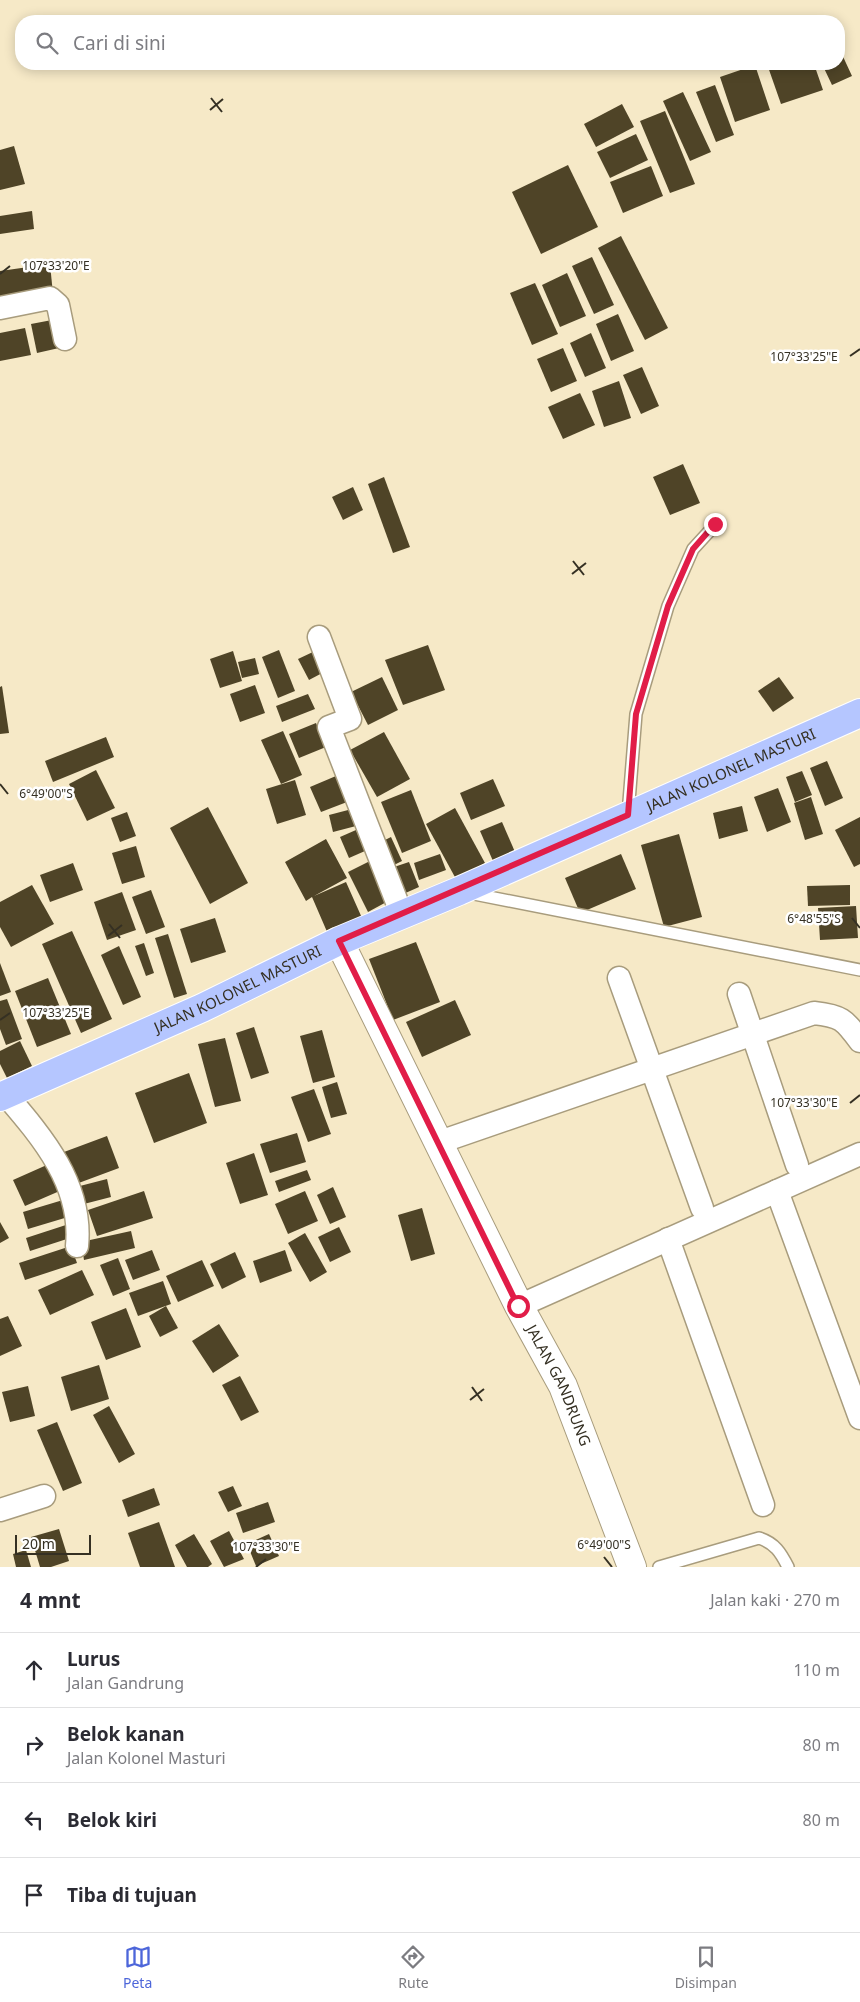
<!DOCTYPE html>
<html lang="id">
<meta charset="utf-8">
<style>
body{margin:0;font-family:"Noto Sans",sans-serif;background:#f7f7f7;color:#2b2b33}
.scale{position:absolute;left:15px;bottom:12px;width:76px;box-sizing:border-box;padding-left:5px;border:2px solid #353023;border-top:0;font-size:14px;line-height:18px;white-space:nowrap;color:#353023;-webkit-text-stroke:4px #fff;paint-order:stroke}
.stop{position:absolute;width:15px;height:15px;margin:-11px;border:4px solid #e11d48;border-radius:50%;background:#fff}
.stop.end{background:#e11d48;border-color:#fff;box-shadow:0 1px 5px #0008}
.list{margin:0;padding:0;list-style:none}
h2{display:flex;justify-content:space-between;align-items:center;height:65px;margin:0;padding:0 20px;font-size:21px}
h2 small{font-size:16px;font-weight:400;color:#7c7c81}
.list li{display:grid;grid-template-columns:32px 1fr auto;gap:15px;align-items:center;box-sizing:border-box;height:75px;padding:0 20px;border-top:1px solid #e1e1e2}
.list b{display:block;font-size:19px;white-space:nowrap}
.list p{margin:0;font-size:16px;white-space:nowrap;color:#7c7c81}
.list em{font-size:16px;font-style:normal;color:#7c7c81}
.icon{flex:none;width:28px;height:28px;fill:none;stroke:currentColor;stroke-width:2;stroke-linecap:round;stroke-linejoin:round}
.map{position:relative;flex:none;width:860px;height:1567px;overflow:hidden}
.search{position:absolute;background:#fff;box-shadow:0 2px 12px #0003;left:15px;right:15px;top:15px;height:55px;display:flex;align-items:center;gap:12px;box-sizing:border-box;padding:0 18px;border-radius:20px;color:#7c7c81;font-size:19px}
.sheet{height:365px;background:#fff}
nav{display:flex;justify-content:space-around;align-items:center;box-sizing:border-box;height:70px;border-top:1px solid #e1e1e2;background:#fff;font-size:14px;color:#7c7c81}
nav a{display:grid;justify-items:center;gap:2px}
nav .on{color:#4d66da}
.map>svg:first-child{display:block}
.building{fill:#4f4427}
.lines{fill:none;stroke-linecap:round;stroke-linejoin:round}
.lane-casing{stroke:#a89c7d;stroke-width:14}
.street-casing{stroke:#a89c7d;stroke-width:25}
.secondary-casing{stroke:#a89c7d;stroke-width:30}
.primary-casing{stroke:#fff;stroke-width:30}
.lane{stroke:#fff;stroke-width:11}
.street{stroke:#fff;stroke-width:22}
.secondary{stroke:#fff;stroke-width:28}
.primary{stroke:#b5c6ff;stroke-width:28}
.route{stroke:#e11d48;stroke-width:6}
.ticks{fill:none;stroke:#353023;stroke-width:2}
.labels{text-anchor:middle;stroke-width:5;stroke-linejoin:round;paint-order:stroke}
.street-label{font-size:15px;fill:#353023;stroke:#fff}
.ticks-label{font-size:12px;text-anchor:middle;fill:#353023;stroke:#fff;stroke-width:5;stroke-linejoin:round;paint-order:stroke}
</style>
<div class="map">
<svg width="860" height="1567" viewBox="0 0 860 1567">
<rect width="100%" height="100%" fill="#f6e9c7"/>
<g class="building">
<polygon points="839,48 852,76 832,85 822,64 839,64"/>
<polygon points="767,64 814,64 823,90 781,104"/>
<polygon points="755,65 770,110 735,122 720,77"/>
<polygon points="715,85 734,135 716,142 696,92"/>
<polygon points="683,92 711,152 690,161 663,101"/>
<polygon points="622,104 634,127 596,147 584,124"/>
<polygon points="665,111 695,184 670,193 640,121"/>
<polygon points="636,134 648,160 610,178 597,152"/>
<polygon points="14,146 25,184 0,190 0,150"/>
<polygon points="568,165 598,227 541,254 512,192"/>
<polygon points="651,166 663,196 623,213 610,182"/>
<polygon points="32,211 34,229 0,234 0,216"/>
<polygon points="621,236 668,328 645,340 598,248"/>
<polygon points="592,257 614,305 594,314 572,266"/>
<polygon points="50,264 53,294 0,301 0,271"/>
<polygon points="567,273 586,316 560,327 542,285"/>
<polygon points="535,283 558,334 532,345 510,293"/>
<polygon points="618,314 634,351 611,361 596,324"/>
<polygon points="52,320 59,348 37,353 31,324"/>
<polygon points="25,328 31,355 0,361 0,333"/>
<polygon points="591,333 606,368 585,377 570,343"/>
<polygon points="563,348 577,381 551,392 537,359"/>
<polygon points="642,367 659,406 641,414 623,375"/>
<polygon points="619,381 631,418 604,427 592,391"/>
<polygon points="580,393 595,425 563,439 548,407"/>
<polygon points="683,464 700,503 670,515 653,477"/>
<polygon points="384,477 410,547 393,553 368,484"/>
<polygon points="353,487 363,510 343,520 332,497"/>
<polygon points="428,645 445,690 403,705 385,660"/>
<polygon points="279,650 295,691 278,698 262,657"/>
<polygon points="233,651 242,681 220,688 210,659"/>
<polygon points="315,651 326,671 309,680 298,659"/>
<polygon points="255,658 259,674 242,678 238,662"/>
<polygon points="382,677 398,710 368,725 351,692"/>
<polygon points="779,677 794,698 773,712 758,691"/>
<polygon points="255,685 265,713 240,722 230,694"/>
<polygon points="2,686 9,733 0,734 0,687"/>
<polygon points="308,694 315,709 282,722 276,706"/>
<polygon points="316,723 326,747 299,758 289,734"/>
<polygon points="283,731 302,775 281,784 261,740"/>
<polygon points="384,732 410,779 377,797 350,750"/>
<polygon points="106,737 114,757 53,782 45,761"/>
<polygon points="827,761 843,798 825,806 810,768"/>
<polygon points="96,770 115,808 87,821 69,784"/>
<polygon points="802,771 812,795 795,802 786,777"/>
<polygon points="336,776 347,802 321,812 310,787"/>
<polygon points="493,779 505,806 471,820 460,793"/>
<polygon points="295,780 306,815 277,824 266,789"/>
<polygon points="778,788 791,822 767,832 754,797"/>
<polygon points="411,790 431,841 402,853 381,802"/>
<polygon points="811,797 823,834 805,840 794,803"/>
<polygon points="742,806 748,831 719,839 713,813"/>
<polygon points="208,807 248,883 210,904 170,828"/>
<polygon points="455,808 485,863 456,879 426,824"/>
<polygon points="352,809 356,826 333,832 329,815"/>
<polygon points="127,812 136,836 120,842 111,818"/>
<polygon points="860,817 860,864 854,867 835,830"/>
<polygon points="502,822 515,852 493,861 480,831"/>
<polygon points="356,830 365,851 349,858 340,837"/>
<polygon points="679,834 702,917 664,927 641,845"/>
<polygon points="391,837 402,861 390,867 379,843"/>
<polygon points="326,839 347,878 314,896 346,882 362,918 328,934 312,897 306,901 285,862"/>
<polygon points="136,846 145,877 122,884 112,853"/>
<polygon points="440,854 446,870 419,880 414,863"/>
<polygon points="621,854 636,889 580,913 565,878"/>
<polygon points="372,860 392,899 368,912 348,872"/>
<polygon points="409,862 419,887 401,895 391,868"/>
<polygon points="73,863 83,890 50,902 40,875"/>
<polygon points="32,885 54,924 11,947 0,927 0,902"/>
<polygon points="850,885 850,905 808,906 807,886"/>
<polygon points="151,890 165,927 146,934 132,897"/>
<polygon points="122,892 136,930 107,940 94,902"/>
<polygon points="856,906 858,938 820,940 818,908"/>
<polygon points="215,918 226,952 191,963 180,929"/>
<polygon points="72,931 112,1019 81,1033 42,944"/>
<polygon points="168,934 187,994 174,998 155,938"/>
<polygon points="416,942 440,1002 393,1020 369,959"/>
<polygon points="144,943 154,973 146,976 135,946"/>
<polygon points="119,946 141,997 123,1005 101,955"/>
<polygon points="0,963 11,992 0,996"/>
<polygon points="48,978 71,1034 37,1047 15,991"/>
<polygon points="7,999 22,1039 6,1045 0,1029 0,1001"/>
<polygon points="455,1000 471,1035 422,1057 406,1022"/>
<polygon points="254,1027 269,1073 251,1079 236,1033"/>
<polygon points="322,1030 335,1077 313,1083 300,1036"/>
<polygon points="225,1038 241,1101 215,1107 198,1044"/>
<polygon points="20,1041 32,1066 7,1078 0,1064 0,1051"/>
<polygon points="189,1073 207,1123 154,1143 135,1093"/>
<polygon points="337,1082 347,1114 331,1118 322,1087"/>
<polygon points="314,1089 331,1134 308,1142 291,1097"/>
<polygon points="297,1133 306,1162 270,1173 260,1144"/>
<polygon points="107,1136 119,1168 76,1184 64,1152"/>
<polygon points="254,1153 268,1195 240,1204 226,1163"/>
<polygon points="49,1164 62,1190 25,1206 13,1180"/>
<polygon points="307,1170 311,1180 279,1192 275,1181"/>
<polygon points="107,1179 111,1197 80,1205 76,1187"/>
<polygon points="333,1187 346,1217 330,1224 317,1195"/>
<polygon points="144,1191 153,1218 97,1236 88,1210"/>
<polygon points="305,1191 318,1221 288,1234 275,1204"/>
<polygon points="63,1200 68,1217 28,1229 23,1212"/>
<polygon points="422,1208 435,1254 411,1261 398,1215"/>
<polygon points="0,1222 9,1238 0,1243"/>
<polygon points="72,1223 76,1236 30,1251 26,1238"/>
<polygon points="339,1227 351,1252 330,1262 318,1237"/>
<polygon points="131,1231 135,1248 84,1260 81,1242"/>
<polygon points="305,1233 327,1272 310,1282 288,1243"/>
<polygon points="71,1246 77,1263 25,1280 19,1263"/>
<polygon points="152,1250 160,1270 133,1280 125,1260"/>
<polygon points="285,1250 292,1271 260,1283 253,1261"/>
<polygon points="235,1252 246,1277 222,1289 210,1264"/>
<polygon points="118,1258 130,1289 113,1296 100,1265"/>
<polygon points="202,1260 214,1286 178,1302 166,1276"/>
<polygon points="82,1270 94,1295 50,1315 38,1290"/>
<polygon points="163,1281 171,1304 138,1316 129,1293"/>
<polygon points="166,1306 178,1328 160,1337 149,1316"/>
<polygon points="126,1308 141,1347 106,1360 91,1322"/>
<polygon points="8,1316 22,1346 0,1356 0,1319"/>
<polygon points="219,1324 239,1356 213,1373 192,1341"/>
<polygon points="99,1365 109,1399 71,1411 61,1377"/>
<polygon points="240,1376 259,1412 241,1421 222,1385"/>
<polygon points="28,1386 35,1416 10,1422 2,1392"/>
<polygon points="109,1406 135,1454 119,1463 93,1415"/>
<polygon points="57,1422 82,1483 63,1491 37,1430"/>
<polygon points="233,1486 242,1506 228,1512 218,1492"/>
<polygon points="154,1488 160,1505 128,1517 122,1500"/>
<polygon points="268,1502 275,1522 243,1533 236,1513"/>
<polygon points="159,1522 175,1567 140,1567 128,1533"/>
<polygon points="59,1529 69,1561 51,1567 40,1567 31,1537"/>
<polygon points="229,1531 244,1559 224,1567 210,1541"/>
<polygon points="194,1534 212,1564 208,1567 187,1567 175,1545"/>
<polygon points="269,1534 279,1556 256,1566 247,1544"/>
<polygon points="26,1550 31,1567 16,1567 13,1554"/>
</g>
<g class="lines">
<g class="lane-casing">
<g id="lane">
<polyline points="628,814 636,714 668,606 693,549 715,525"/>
<polyline points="469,893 860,970"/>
<path d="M659,1567L759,1538C775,1543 781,1553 788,1567"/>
</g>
</g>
<g class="street-casing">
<g id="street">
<polyline points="0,308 50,298 58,305 65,339"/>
<polyline points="319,637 350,719 329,727 402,915"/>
<polyline points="619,978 702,1208"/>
<polyline points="739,994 797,1165"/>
<path d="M6,1095C43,1138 83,1185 77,1246"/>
<path d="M437,1143L814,1013C841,1016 844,1019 860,1041"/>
<polyline points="777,1191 860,1418"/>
<polyline points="668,1239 763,1505"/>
<polyline points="519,1306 860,1154"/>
<polyline points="0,1510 44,1496"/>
</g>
</g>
<g class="secondary-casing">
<g id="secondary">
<path id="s1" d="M339,941L519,1306L563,1386L632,1567"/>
</g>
</g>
<g class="primary-casing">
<g id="primary">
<path id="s2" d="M0,1097L202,1008L339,941L459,891L860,713"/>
</g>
</g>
<use href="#lane" class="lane"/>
<use href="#street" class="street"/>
<use href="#secondary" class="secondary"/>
<use href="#primary" class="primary"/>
</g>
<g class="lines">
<polyline class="route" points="518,1306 339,941 628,815 636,714 668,606 693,549 715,524"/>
</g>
<path class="ticks" d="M211,98L222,112M210,110L223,99M0,274L10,266M850,356L860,349M573,561L584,575M572,574L586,563M0,784L8,794M852,918L860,928M109,924L120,938M108,936L122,925M0,1020L10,1013M850,1103L860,1095M472,1387L482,1401M470,1400L484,1389M604,1557L612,1567M256,1567L266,1559"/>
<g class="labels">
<g class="street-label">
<text dy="5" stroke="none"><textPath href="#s2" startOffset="801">JALAN KOLONEL MASTURI</textPath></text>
<text dy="5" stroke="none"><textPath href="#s2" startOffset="261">JALAN KOLONEL MASTURI</textPath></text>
<text dy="5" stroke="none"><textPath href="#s1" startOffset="496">JALAN GANDRUNG</textPath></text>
</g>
</g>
<g class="ticks-label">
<text x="56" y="270">107°33'20"E</text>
<text x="804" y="361">107°33'25"E</text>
<text x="46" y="798">6°49'00"S</text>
<text x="814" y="923">6°48'55"S</text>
<text x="56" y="1017">107°33'25"E</text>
<text x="804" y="1107">107°33'30"E</text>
<text x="604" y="1549">6°49'00"S</text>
<text x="266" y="1551">107°33'30"E</text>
</g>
</svg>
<div class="scale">20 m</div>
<div class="stop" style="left:518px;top:1306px"></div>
<div class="stop end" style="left:715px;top:524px"></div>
<div class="search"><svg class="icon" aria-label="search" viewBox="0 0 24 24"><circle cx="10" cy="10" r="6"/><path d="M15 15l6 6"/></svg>Cari di sini</div>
</div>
<section class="sheet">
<h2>4 mnt<small>Jalan kaki · 270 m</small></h2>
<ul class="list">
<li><svg class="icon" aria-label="ahead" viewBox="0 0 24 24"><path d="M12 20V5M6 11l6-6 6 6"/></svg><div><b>Lurus</b><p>Jalan Gandrung</p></div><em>110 m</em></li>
<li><svg class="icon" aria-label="right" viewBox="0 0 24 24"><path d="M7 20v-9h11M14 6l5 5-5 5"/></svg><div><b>Belok kanan</b><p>Jalan Kolonel Masturi</p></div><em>80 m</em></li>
<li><svg class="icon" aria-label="left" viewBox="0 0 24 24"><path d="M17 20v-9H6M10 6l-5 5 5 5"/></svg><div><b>Belok kiri</b></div><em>80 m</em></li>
<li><svg class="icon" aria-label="arrive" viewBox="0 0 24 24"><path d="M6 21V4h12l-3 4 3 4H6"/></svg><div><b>Tiba di tujuan</b></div></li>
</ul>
</section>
<nav>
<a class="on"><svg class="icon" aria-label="map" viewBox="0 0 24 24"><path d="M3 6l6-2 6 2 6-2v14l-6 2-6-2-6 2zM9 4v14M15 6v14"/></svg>Peta</a>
<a><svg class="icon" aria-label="directions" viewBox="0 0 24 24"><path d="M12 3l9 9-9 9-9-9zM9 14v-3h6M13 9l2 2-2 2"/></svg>Rute</a>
<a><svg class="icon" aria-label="saved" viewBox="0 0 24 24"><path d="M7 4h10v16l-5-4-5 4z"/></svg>Disimpan</a>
</nav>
